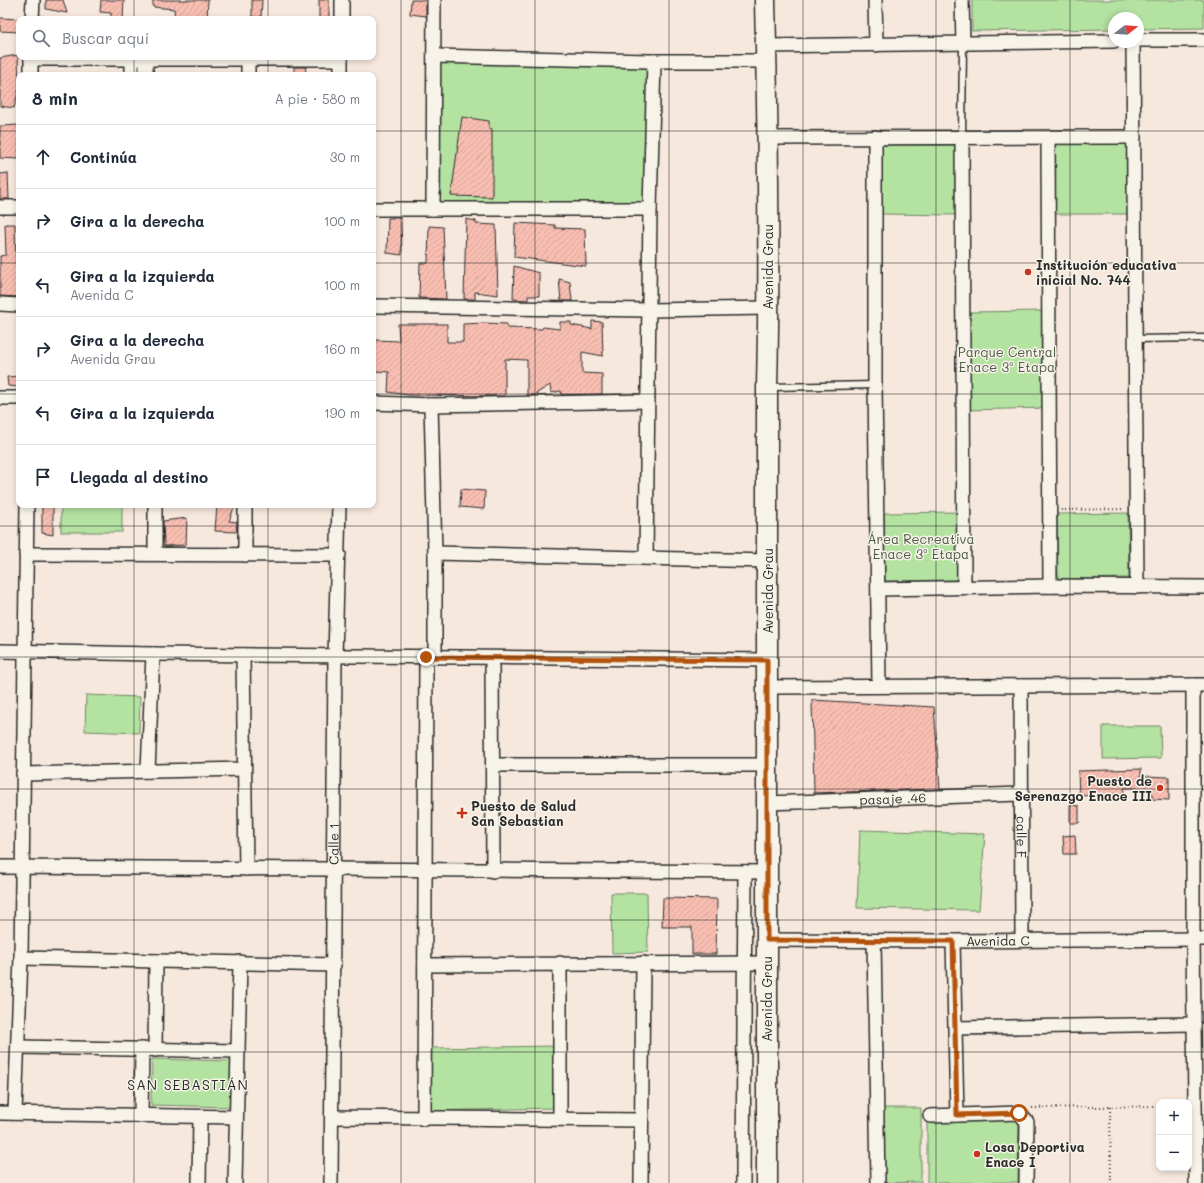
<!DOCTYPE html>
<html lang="es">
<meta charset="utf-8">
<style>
body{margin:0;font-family:Mali,sans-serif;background:#f2f2f3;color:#1f2937}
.controls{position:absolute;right:12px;bottom:12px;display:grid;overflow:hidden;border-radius:8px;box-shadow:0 2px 6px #0003}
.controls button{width:36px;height:36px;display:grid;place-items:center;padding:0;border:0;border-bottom:1px solid #e0e1e3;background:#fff;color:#1f2937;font:20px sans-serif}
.compass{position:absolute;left:1108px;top:12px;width:36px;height:36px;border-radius:50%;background:#fff;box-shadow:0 2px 6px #0003;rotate:73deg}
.stop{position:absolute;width:12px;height:12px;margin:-9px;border:3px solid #b45309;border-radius:50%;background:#fff}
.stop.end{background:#b45309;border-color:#fff;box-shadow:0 1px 4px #0008}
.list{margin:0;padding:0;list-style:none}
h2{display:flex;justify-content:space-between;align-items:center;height:52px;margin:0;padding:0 16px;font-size:17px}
h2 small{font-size:13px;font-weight:400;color:#747a83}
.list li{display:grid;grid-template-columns:26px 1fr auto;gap:12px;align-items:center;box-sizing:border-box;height:64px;padding:0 16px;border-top:1px solid #e0e1e3}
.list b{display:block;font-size:15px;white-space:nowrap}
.list p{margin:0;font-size:13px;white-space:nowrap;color:#747a83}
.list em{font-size:13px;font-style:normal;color:#747a83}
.icon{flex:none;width:22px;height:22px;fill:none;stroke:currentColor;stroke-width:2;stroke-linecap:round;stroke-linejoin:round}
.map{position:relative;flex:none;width:1204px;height:1183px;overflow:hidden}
.search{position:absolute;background:#fff;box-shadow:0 2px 6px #0003;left:16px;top:16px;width:360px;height:44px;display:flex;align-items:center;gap:10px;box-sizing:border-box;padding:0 14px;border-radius:8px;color:#747a83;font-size:15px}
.panel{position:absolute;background:#fff;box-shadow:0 2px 6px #0003;left:16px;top:72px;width:360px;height:436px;border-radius:8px}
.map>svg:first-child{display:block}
.green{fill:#b3e2a1;stroke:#6f8666}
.building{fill:url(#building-hatch);stroke:#2b2b2b}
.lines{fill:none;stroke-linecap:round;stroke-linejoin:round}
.lane-casing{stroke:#2b2b2b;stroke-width:9}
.street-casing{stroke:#2b2b2b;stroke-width:16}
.primary-casing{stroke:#2b2b2b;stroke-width:23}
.path{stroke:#2b2b2b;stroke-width:2;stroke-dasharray:1 3;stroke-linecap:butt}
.lane{stroke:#f7f3e8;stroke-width:6}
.street{stroke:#f7f3e8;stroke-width:13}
.primary{stroke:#f7f3e8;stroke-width:20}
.route{stroke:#b45309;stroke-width:5}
.grid{fill:none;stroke:#2b2b2b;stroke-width:1;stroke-opacity:0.55}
.poi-dot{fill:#c8321e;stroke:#f7f3e8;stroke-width:1.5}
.labels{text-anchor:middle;stroke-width:3;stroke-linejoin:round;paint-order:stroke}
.poi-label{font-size:13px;font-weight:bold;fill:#2b2b2b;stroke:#f7f3e8;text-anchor:start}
.street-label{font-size:13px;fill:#2b2b2b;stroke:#f7f3e8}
.park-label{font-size:13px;fill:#4d5948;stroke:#f7f3e8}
.neighbourhood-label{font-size:14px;letter-spacing:1px;fill:#2b2b2b;stroke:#f7f3e8}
</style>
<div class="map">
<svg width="1204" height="1183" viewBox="0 0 1204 1183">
<defs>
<pattern id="building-hatch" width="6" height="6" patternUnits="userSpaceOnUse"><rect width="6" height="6" fill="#f9beb2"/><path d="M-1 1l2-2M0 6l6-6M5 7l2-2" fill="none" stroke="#d6a399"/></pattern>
</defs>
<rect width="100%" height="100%" fill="#f7e8dd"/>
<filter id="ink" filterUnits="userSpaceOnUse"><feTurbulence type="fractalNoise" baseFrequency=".025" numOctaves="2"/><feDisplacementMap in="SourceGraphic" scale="8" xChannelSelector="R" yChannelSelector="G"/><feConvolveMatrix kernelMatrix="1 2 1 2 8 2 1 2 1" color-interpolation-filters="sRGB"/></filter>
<g filter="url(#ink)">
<g class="green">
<polygon points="972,0 1204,0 1204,28 1138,29 1138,18 1114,18 1114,29 972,31"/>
<polygon points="440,61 649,61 644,209 439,204"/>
<polygon points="1128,142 1129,214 1053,214 1052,143"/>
<polygon points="881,145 957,145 957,215 881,214"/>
<polygon points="1048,311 1047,408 967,410 965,312"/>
<rect x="61" y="505" width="61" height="27"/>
<polygon points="956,512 958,580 885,581 884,513"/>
<polygon points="1128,513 1129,578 1058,579 1057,514"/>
<polygon points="86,695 140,697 139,733 85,731"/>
<polygon points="1103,726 1160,726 1161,758 1103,759"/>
<polygon points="860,830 985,834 979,910 857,908"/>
<polygon points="611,893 647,893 648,952 612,953"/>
<polygon points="556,1046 555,1108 431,1111 431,1048"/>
<polygon points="152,1059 232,1061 231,1107 151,1105"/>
<polygon points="880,1108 921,1108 921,1182 881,1183"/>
<polygon points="1019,1116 1018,1182 927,1183 927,1120"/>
</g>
<g class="building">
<polygon points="46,0 63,0 67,13 46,9"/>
<polygon points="101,0 124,0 123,19 111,19 111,13 100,12"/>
<polygon points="153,0 208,0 207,19 175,19 174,9 153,7"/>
<polygon points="252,0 262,0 261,17 252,17"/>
<rect x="319" y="0" width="10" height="19"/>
<polygon points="411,0 426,0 426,16 410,14"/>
<polygon points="0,18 19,19 19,32 0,31"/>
<polygon points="18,55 19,88 14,108 0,106 0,58"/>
<polygon points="294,67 306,67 305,75 294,75"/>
<polygon points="462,117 489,121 489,128 492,129 492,197 451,196"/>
<polygon points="19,125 19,159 0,158 0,126"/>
<polygon points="8,173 9,199 0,199 0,174"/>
<polygon points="388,218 401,218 402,255 387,253"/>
<polygon points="466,219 476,221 476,224 496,225 498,295 475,292 475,299 464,299"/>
<polygon points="515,223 555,225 555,228 585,229 586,266 514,257"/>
<polygon points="5,224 15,224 16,265 19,264 19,297 0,296 0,256 6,255"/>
<polygon points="429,226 443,227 446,299 419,298 420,263 428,263"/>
<polygon points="514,266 539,273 539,296 528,296 528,300 513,299"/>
<polygon points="559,279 570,282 572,301 561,301"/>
<polygon points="592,321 602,322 603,356 582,352 582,373 602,374 602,394 562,395 561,391 551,393 550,385 534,395 527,395 527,360 505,359 505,396 408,395 388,392 389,372 374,371 376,340 399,341 398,324 447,324 447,342 463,342 463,324 485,323 507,324 507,328 542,329 543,327 560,329 560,322 571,322 571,325 592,329"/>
<polygon points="19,376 19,387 8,386 7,377"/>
<polygon points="461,489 485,491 484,509 460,507"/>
<polygon points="42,505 53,505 53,535 42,533"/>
<polygon points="217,505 235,505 229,521 237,522 236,532 215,531"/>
<polygon points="187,518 186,545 164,546 163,521"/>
<polygon points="812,700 934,707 940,789 814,793"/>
<polygon points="1141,769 1141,776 1169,777 1169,800 1152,799 1152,789 1134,788 1124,788 1124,794 1079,796 1078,771"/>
<polygon points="1070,805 1079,806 1079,823 1070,823"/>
<polygon points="1075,835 1076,854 1064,854 1063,836"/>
<polygon points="663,898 717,899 716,954 692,954 692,927 662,927"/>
</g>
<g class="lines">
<g class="lane-casing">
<g id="lane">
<polyline points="962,137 963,44"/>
<polyline points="1135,339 1204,338"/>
<polyline points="770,387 875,385"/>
</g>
</g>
<g class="street-casing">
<g id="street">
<polyline points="875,0 876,45"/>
<polyline points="962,0 963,44"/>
<polyline points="32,19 33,0"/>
<polyline points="342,19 342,0"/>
<polyline points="1138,40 1204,40"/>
<polyline points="1133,42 1137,587"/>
<polyline points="766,46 1114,41"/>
<polyline points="434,56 649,61 766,61"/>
<polyline points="132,58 132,75"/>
<polyline points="31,59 341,59"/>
<polyline points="31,75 31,57"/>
<polyline points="146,75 146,58"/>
<polyline points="248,75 248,59"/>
<polyline points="341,75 341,57"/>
<polyline points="875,137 875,385 879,686"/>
<polyline points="962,137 964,587"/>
<polyline points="768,138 1134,137"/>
<polyline points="1048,138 1050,586"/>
<polyline points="0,207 19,207"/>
<polyline points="373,209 650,209"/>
<polyline points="433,209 434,0"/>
<polyline points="0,304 19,305"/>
<polyline points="373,306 650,310 769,308"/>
<polyline points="0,398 19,398"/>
<polyline points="373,403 431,405 648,401"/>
<polyline points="431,405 435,553 435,657"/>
<polyline points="155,505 155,554"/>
<polyline points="435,553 768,561"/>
<polyline points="26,554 339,555"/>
<polyline points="245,555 245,505"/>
<polyline points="646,558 650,209 654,61"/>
<polyline points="878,589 1050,586 1204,587"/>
<polyline points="0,651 153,654 767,660"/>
<polyline points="243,655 246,869"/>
<polyline points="492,658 493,871"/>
<polyline points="1193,685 1193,939 1196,1183"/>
<path id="s1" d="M1021,686L1022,940"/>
<polyline points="768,687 1204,685"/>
<polyline points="493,765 767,765"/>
<polyline points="148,771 153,654"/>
<polyline points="23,774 244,769"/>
<path id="s2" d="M767,803L1020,794"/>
<polyline points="0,867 767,872"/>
<path id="s3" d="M767,940L953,941L1204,939"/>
<polyline points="874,941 878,1183"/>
<polyline points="953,941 957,1115"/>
<polyline points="21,958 334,965"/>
<polyline points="560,963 560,1119"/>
<polyline points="425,965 767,963"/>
<polyline points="956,1028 1194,1024"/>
<polyline points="18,1047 238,1051"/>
<polyline points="155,1050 156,961"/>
<polyline points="0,1113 236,1117"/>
<polyline points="15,1113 21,958 27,505"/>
<polyline points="141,1116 142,1049"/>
<polyline points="930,1116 1019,1113 1027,1122 1026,1183"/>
<polyline points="332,1117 641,1120"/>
<polyline points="424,1119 426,657"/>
<polyline points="199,1183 200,1117"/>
<polyline points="235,1183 240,962"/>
<path id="s4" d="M331,1183L335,657L339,505"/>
<polyline points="641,1183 643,963"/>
<polyline points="743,1183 745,872"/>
</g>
</g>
<g class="primary-casing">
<path id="primary" d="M765,0C768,129 770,258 767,388V1183"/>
</g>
<g class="path">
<polyline points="1061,510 1125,509"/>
<polyline points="1110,1107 1111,1183"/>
<polyline points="1032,1108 1159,1106"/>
</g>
<use href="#lane" class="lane"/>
<use href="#street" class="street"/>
<use href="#primary" class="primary"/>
</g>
</g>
<g class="lines" filter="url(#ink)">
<polyline class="route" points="426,657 767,660 767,940 953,941 957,1115 1019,1113"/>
</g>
<path class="grid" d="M134,0V19M268,0V19M401,0V1183M535,0V1183M669,0V1183M803,0V1183M936,0V1183M1070,0V1183M134,57V75M268,57V75M0,131H19M373,131H1204M0,263H19M373,263H1204M0,394H19M373,394H1204M134,505V1183M268,505V1183M0,526H1204M0,657H1204M0,789H1204M0,920H1204M0,1052H1204"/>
<g class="poi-dot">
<circle cx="1028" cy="272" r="4"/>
<circle cx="1160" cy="788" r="4"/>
<path d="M460 807h4v4h4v4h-4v4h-4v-4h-4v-4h4z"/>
<circle cx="977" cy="1154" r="4"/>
</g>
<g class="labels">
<g class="poi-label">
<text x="1036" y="270">Institución educativa<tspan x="1036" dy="15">inicial No. 744</tspan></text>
<text x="1152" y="786" text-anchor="end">Puesto de<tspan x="1152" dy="15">Serenazgo Enace III</tspan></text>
<text x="471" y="811">Puesto de Salud<tspan x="471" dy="15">San Sebastian</tspan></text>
<text x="985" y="1152">Losa Deportiva<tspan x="985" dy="15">Enace I</tspan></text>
</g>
<g class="street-label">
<text transform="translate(768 267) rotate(-90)" y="5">Avenida Grau</text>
<text transform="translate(768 591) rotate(-90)" y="5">Avenida Grau</text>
<text dy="5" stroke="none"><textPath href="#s2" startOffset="126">pasaje .46</textPath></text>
<text dy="5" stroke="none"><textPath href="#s1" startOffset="151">calle F</textPath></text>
<text dy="5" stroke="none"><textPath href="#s4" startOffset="339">Calle 1</textPath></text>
<text dy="5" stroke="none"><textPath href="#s3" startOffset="231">Avenida C</textPath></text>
<text transform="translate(767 999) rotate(-90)" y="5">Avenida Grau</text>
</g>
<g class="park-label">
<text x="1007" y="357">Parque Central<tspan x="1007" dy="15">Enace 3ª Etapa</tspan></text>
<text x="921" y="544">Área Recreativa<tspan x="921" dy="15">Enace 3ª Etapa</tspan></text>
</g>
<g class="neighbourhood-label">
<text x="188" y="1090">SAN SEBASTIÁN</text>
</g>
</g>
</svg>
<div class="controls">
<button>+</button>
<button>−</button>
</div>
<svg class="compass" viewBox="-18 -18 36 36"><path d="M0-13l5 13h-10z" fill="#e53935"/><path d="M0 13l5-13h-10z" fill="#747a83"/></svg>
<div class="stop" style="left:1019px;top:1113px"></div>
<div class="stop end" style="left:426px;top:657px"></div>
<div class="search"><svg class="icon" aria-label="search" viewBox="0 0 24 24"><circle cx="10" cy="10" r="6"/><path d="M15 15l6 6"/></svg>Buscar aquí</div>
<section class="panel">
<h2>8 min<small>A pie · 580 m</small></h2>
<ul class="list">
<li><svg class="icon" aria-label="ahead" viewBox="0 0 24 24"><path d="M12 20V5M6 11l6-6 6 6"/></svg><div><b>Continúa</b></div><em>30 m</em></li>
<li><svg class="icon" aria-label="right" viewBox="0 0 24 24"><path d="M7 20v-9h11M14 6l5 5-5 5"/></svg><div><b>Gira a la derecha</b></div><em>100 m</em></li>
<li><svg class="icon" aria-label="left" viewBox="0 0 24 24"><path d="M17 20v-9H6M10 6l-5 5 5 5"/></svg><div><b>Gira a la izquierda</b><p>Avenida C</p></div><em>100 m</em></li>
<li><svg class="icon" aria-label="right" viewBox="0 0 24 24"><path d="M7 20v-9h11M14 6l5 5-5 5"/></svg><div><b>Gira a la derecha</b><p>Avenida Grau</p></div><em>160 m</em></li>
<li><svg class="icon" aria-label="left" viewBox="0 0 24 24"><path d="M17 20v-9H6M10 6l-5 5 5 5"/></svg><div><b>Gira a la izquierda</b></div><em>190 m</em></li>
<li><svg class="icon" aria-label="arrive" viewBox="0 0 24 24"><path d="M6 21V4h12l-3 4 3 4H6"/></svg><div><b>Llegada al destino</b></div></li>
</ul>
</section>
</div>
